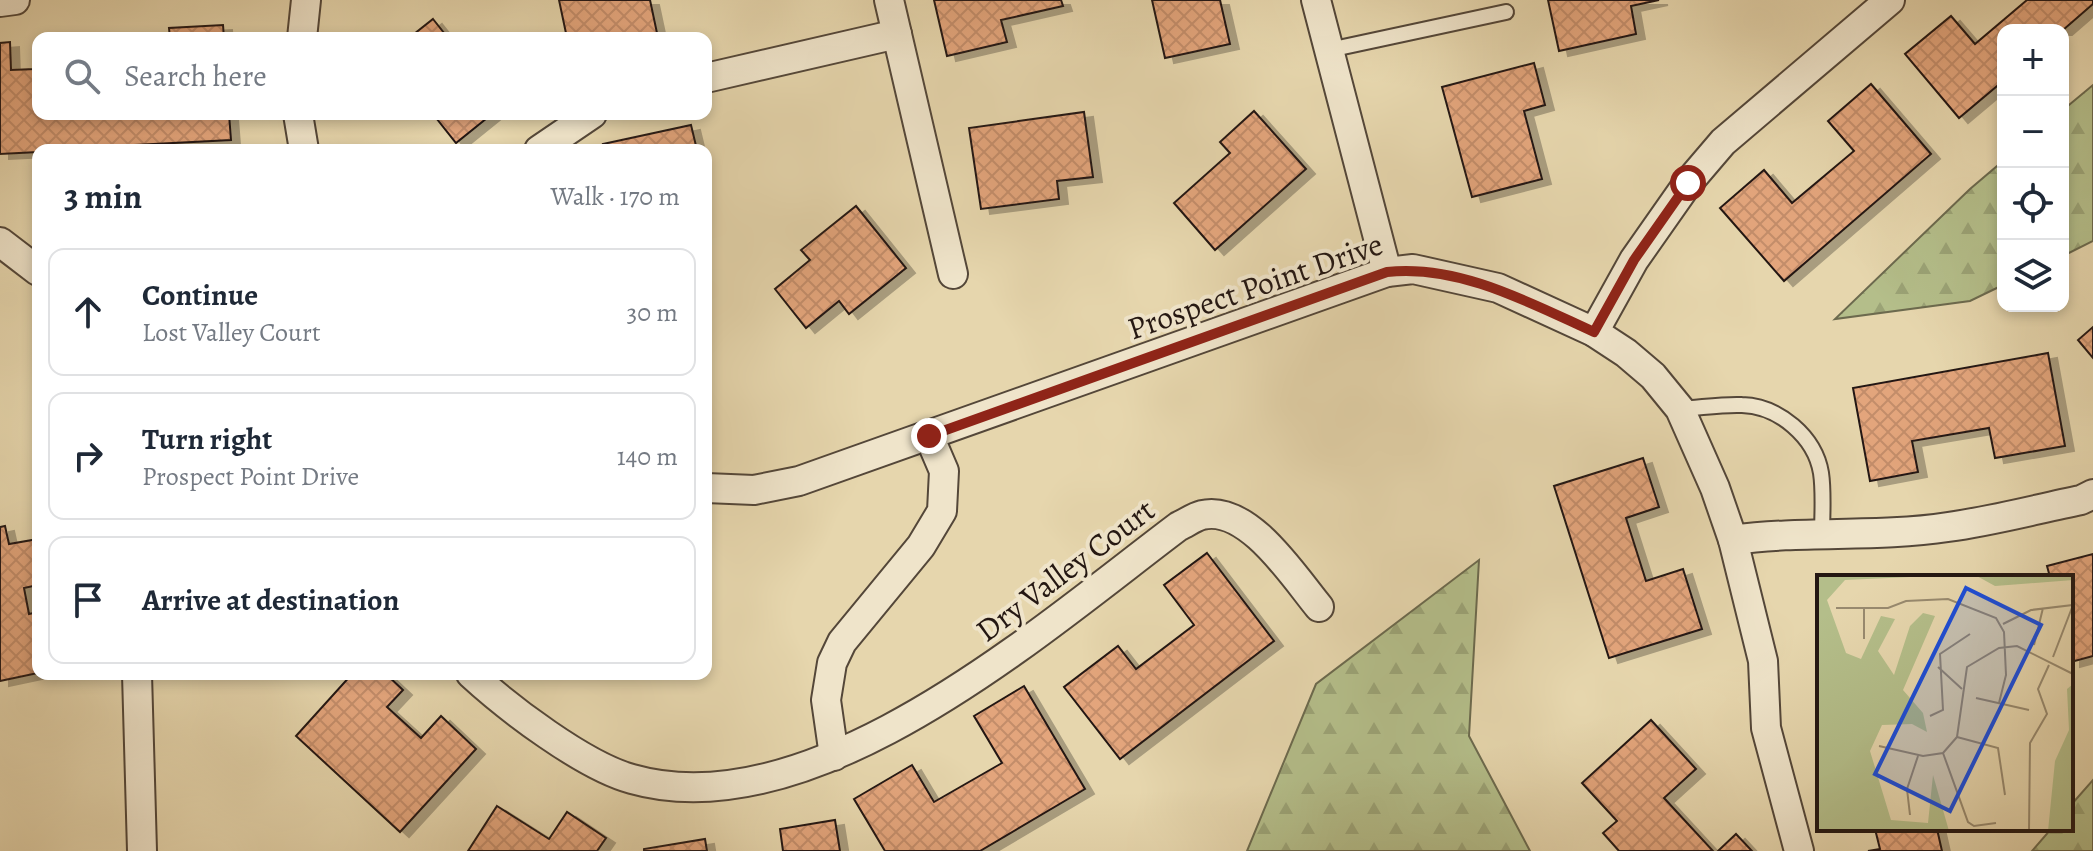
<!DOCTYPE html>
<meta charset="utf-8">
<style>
body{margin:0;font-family:Alegreya,serif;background:#f2f2f3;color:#1f2937}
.controls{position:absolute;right:24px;top:24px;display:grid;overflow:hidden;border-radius:16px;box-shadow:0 4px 12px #0003}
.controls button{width:72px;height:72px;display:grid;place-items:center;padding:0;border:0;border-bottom:2px solid #e0e1e3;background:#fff;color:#1f2937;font:40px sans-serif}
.stop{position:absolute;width:24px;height:24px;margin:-18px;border:6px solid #8f2418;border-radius:50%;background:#fff}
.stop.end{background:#8f2418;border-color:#fff;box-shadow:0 2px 8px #0008}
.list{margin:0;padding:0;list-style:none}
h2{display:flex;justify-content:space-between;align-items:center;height:104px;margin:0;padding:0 32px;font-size:34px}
h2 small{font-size:26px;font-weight:400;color:#747a83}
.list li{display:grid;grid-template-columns:52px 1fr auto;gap:24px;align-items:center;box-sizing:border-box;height:128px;margin:0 16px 16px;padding:0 16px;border:2px solid #e0e1e3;border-radius:16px}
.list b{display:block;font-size:30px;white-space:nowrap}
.list p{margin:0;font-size:26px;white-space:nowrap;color:#747a83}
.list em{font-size:26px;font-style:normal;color:#747a83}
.icon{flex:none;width:44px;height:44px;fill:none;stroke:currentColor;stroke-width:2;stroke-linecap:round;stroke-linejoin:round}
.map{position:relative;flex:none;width:2093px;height:851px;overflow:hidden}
.search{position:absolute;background:#fff;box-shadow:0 4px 12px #0003;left:32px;top:32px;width:680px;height:88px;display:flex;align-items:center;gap:20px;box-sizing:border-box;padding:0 28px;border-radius:16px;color:#747a83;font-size:30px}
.panel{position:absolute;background:#fff;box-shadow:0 4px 12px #0003;left:32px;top:144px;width:680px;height:536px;border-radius:16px}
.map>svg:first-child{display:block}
.forest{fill:url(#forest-firs);stroke:#6c6a4e;stroke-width:2}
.building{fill:url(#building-cross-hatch);stroke:#241712;stroke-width:2;filter:url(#shadow)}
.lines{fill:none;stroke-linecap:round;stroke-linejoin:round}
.service-casing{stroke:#544739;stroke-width:18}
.minor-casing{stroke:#544739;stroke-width:32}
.service{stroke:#efe4ca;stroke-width:14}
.minor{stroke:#efe4ca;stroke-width:28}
.route{stroke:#8f2418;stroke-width:10}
.labels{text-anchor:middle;stroke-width:8;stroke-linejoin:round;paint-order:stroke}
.street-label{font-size:32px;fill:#241712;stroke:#efe4ca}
.inset-road{fill:none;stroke:#988a6f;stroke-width:2}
.view{fill:#1d4ed8;fill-opacity:0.15;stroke:#1d4ed8;stroke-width:4}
.inset-edge{fill:none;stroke:#241712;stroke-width:4}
</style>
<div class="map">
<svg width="2093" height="851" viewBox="0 0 2093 851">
<defs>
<pattern id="forest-firs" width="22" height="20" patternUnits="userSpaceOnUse" patternTransform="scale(2)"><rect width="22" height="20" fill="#b4be8a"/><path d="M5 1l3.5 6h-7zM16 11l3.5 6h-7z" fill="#9ba376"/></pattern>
<pattern id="building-cross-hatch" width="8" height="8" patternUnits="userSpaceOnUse" patternTransform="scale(2)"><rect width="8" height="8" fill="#e3a57c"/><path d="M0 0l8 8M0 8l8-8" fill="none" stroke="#c38d6a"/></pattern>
<filter id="shadow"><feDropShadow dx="9" dy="5" stdDeviation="0" flood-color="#0004"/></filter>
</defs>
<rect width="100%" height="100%" fill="#e6d6ad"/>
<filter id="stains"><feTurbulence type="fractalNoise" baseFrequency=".0025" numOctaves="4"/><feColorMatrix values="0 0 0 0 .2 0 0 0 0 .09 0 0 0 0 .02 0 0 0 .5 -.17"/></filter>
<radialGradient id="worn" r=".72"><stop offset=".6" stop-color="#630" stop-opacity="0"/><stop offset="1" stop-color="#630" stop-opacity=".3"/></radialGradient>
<g class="forest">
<polygon points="2093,85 2093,241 2063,256 2063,110"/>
<polygon points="2003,161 2003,285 1970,301 1835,319 1970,189"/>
<polygon points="1479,560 1469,736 1530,851 1247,851 1316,684"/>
<polygon points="2093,780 2093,851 2032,851 2051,829 2071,829 2071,805"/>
</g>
<g class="building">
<polygon points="559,0 650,0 657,33 635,38 567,38"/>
<polygon points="934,0 1061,0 1063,6 1001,20 1007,42 947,56"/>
<polygon points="1152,0 1220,0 1230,44 1165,58"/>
<polygon points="1548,0 1659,0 1631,6 1636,34 1559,51"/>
<polygon points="2027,0 2093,0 2093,4 2063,30 2003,30 2003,81 1959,118 1905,54 1951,16 1975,44"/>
<polygon points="433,19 448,38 409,38"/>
<polygon points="223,25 224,38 170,38 169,28"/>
<polygon points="10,42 11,70 35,69 34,45 38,45 38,114 229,114 231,140 38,150 38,152 0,154 0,43"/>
<polygon points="1534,63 1545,105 1524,111 1542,179 1472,197 1442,87"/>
<polygon points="1871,84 1931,154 1784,281 1720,208 1764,170 1792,203 1854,151 1828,121"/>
<polygon points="1254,111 1306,169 1215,250 1174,203 1230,153 1220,142"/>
<polygon points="1084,112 1093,177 1057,181 1059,199 981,209 969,128"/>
<polygon points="433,114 492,114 456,143"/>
<polygon points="691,125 697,150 605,150 603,144"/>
<polygon points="856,206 906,268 849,314 839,301 806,328 775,289 810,260 801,250"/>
<polygon points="2093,327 2093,358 2078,340"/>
<polygon points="2048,353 2065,446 1995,458 1989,428 1912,441 1918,472 1870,481 1853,388"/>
<polygon points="1643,458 1659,507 1626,518 1646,581 1683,569 1702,629 1609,658 1554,486"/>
<polygon points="5,526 9,544 38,539 38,585 24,588 29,614 38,612 38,673 0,681 0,527"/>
<polygon points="1207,553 1274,641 1120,759 1064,687 1118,646 1136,669 1194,625 1164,585"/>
<polygon points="2093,554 2093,656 2071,662 2071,577 2050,577 2047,566"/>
<polygon points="352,674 386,674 403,690 387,707 421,738 441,716 476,749 400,832 296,736"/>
<polygon points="1024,686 1085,789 980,851 885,851 854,799 912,765 934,802 1002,763 974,716"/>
<polygon points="1651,720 1696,769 1664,798 1713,851 1619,851 1603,833 1617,821 1582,783"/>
<polygon points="497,806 549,839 567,812 606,838 597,851 468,851"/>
<polygon points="835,820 840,851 783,851 780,829"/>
<polygon points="1875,829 1937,829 1942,851 1868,851 1880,849"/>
<polygon points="1736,834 1752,851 1718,851"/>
<polygon points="705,839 707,851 644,851 644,849"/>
</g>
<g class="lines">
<g class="service-casing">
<g id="service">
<polyline points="1329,50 1506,12"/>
<path d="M1680,409C1700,408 1722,404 1742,405C1779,406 1815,437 1821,473C1824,493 1822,516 1822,536"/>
</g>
</g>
<g class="minor-casing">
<g id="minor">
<polyline points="889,0 953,274"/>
<polyline points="1316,0 1387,272"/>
<polyline points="0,2 15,0"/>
<polyline points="302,38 306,0"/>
<polyline points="706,78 897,34"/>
<polyline points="298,114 304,150"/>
<polyline points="539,150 592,114"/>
<polyline points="0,242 38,271"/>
<polyline points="1594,332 1634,260 1688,183 1723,142 1890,0"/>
<polyline points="706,488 754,490 799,481 1387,272 1413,269 1498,288 1594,332 1626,353 1653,376 1680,409 1715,488 1733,540 1763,661 1766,728 1799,851"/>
<path d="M1733,540C1804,530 1877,538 1948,527C1993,521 2037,509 2081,500L2093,494"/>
<polyline points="137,674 142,851"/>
<path d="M471,674C508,708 584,766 632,779C814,831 1043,628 1179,526C1186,523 1194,517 1202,515C1248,504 1294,577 1319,607"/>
<polyline points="834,756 826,700 832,663 842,642 921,546 942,511 944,471 929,436"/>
</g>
</g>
<use href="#service" class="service"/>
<use href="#minor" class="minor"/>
</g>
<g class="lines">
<path class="route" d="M929,436L1387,272C1459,264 1530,303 1594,332L1634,260L1688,183"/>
</g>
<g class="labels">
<g class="street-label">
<text transform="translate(1255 286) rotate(-19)" y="11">Prospect Point Drive</text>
<text transform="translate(1065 570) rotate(-37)" y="11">Dry Valley Court</text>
</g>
</g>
<g transform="translate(1817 575)">
<rect width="256" height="256" fill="#e6d6ad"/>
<path d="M0,0H137L28,5L10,25L29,78L44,84L64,41L78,44L61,76L77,100L93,51L106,38L118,41L86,115L106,138L110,157L95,149L65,150L53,176L74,245L111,248L116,200L132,256H0ZM158,0H256V5L178,11ZM256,109V256H231L238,186L252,155L250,114Z" fill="#b4be8a"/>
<path class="inset-road" d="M19,33H71L89,26L131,24L179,43L187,57L189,100L182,128M186,49L214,35L256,30L236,82M47,64V33M217,70L226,33M121,92L145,114M159,123L212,135M113,141L126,135L123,79L153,59M140,162L181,173L188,220M62,171L106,181L126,178L140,162L150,92L182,73L200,71L256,99M126,178L151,247L157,251L179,248M93,240L90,214L101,181M212,256L213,168L230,139L221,114L232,90"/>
<path class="view" d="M149,13L224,50L133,236L58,199Z"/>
<rect width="256" height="256" class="inset-edge"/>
</g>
<rect width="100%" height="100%" filter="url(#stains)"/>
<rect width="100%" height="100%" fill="url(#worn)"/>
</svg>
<div class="controls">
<button>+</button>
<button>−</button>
<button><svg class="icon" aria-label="locate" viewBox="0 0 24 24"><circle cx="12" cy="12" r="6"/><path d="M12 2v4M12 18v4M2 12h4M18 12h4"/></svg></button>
<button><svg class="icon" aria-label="layers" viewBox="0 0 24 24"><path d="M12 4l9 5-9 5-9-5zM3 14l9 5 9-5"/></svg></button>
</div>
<div class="stop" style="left:1688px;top:183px"></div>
<div class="stop end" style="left:929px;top:436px"></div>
<div class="search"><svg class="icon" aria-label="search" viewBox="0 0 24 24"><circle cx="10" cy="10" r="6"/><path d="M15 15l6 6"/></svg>Search here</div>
<section class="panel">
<h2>3 min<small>Walk · 170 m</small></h2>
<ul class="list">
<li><svg class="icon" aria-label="ahead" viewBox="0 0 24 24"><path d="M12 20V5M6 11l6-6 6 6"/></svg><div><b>Continue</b><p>Lost Valley Court</p></div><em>30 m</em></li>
<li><svg class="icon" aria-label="right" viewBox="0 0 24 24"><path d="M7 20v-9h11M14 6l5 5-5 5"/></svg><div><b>Turn right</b><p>Prospect Point Drive</p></div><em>140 m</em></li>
<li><svg class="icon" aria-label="arrive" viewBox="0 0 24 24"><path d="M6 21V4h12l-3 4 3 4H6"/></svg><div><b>Arrive at destination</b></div></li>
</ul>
</section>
</div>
